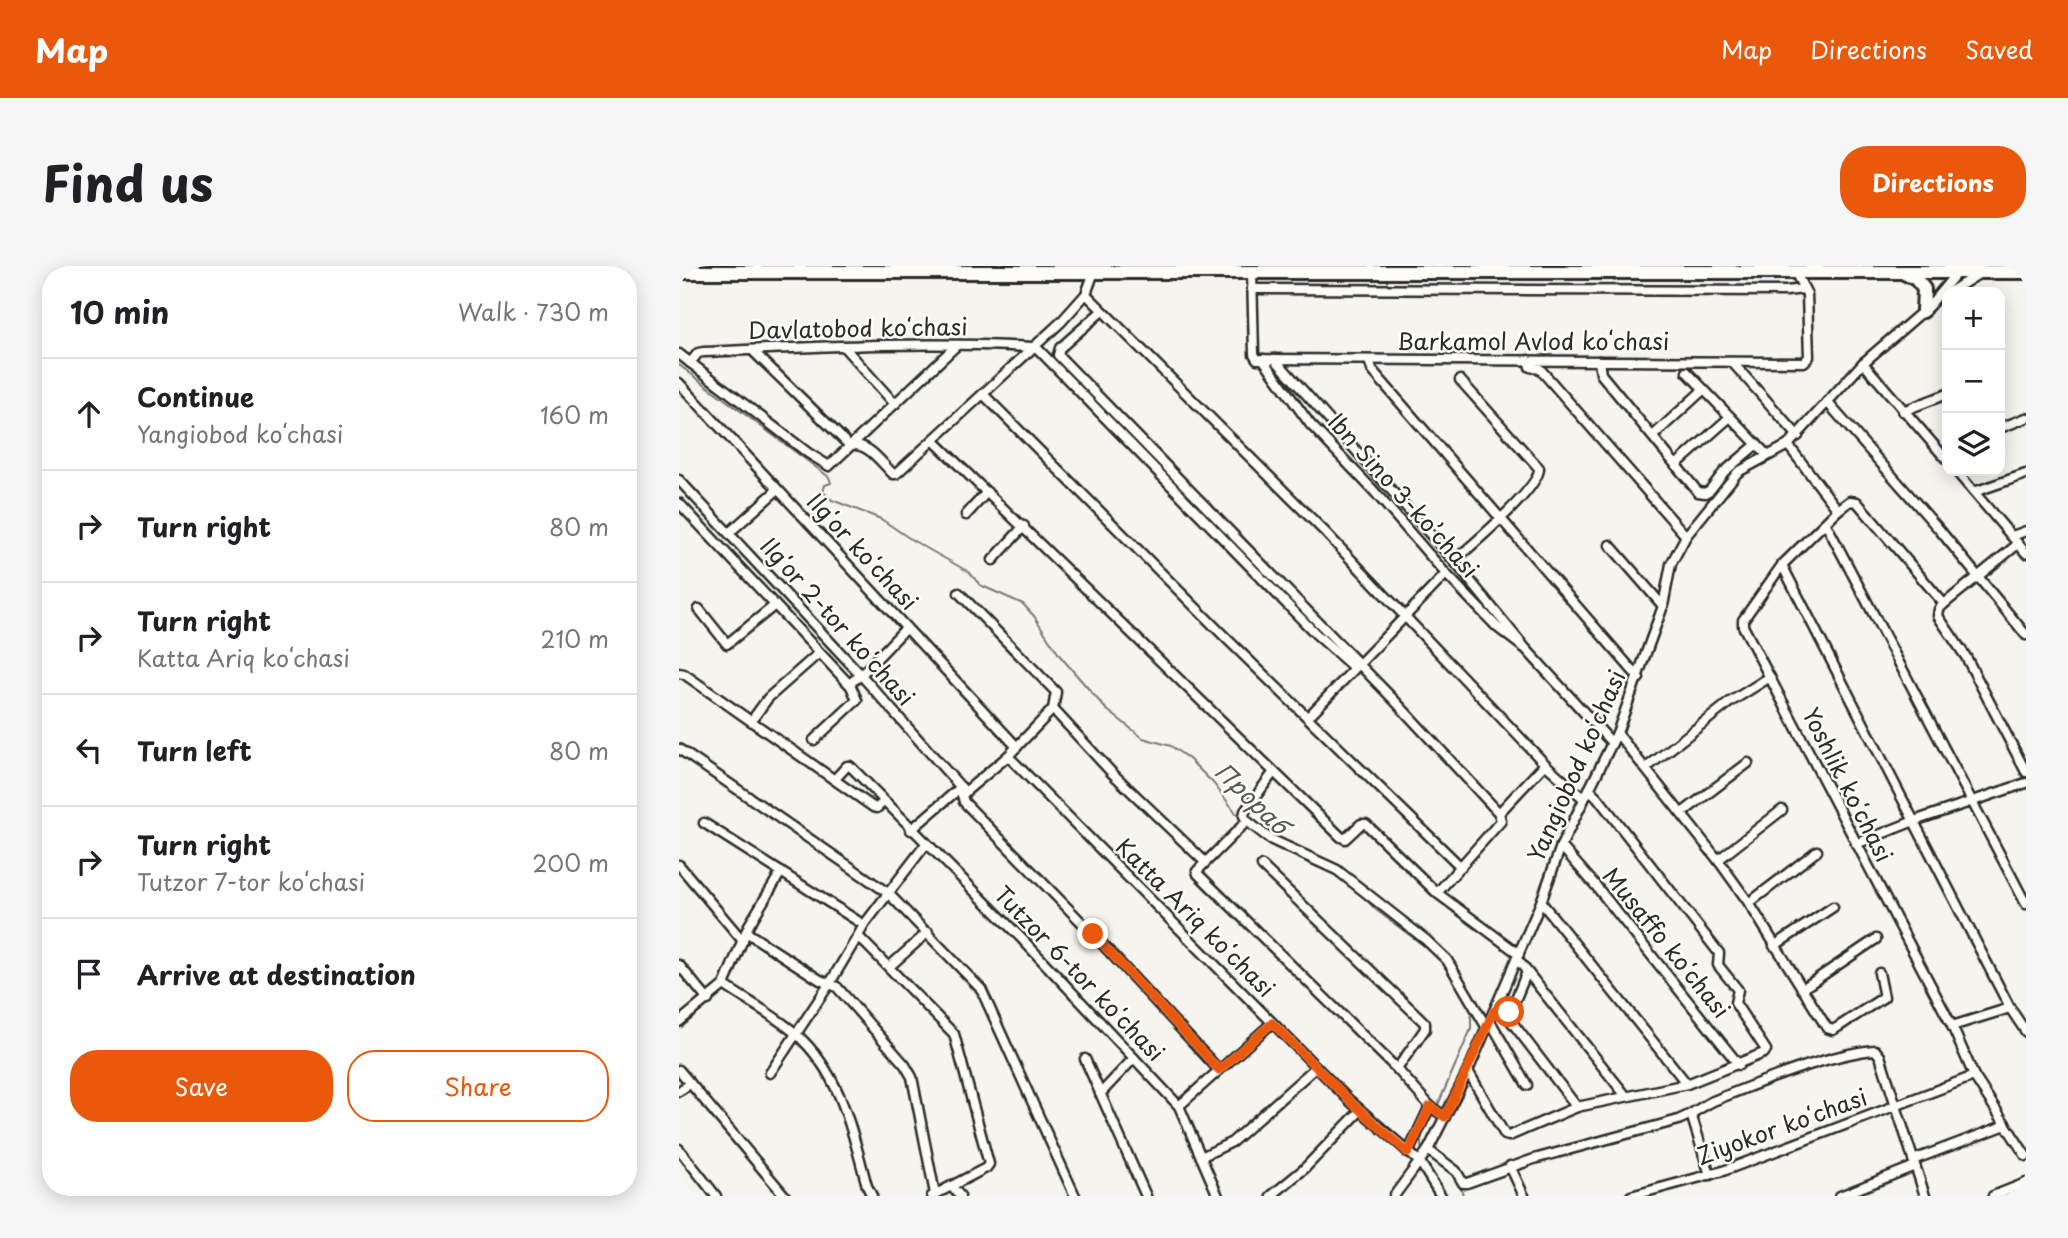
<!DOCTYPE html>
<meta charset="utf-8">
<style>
body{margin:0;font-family:"Playpen Sans",sans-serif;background:#f6f6f6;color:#202124}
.controls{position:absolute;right:21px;top:21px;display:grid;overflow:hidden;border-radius:14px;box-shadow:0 4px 18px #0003}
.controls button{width:63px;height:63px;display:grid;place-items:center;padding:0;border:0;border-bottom:2px solid #e0e0e0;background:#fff;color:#202124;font:35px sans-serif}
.stop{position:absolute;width:21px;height:21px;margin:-16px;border:5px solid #ea580c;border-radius:50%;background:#fff}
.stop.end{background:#ea580c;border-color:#fff;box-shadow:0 2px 7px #0008}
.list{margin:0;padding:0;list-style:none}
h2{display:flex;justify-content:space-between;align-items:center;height:91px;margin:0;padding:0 28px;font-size:30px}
h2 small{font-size:23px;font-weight:400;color:#757577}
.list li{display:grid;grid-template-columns:46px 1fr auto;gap:21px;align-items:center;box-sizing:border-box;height:112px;padding:0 28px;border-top:2px solid #e0e0e0}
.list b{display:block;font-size:26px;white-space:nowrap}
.list p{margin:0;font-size:23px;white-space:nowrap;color:#757577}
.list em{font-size:23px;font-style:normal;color:#757577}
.actions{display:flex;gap:14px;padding:21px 28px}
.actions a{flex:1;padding:16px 0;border:2px solid #ea580c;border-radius:28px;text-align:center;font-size:24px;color:#ea580c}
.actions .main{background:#ea580c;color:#fff}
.icon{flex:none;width:38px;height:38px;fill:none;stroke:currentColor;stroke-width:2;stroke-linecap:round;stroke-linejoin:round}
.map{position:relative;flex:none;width:1347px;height:930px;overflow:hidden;border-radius:28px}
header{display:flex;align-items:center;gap:42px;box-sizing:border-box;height:98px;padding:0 35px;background:#ea580c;color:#fff}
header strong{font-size:33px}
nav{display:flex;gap:38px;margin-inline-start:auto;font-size:24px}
.intro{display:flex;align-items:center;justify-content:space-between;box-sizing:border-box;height:168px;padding:0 42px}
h1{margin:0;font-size:49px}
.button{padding:18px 32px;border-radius:28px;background:#ea580c;color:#fff;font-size:24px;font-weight:700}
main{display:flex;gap:42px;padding:0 42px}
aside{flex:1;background:#fff;border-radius:28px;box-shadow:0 4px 18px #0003}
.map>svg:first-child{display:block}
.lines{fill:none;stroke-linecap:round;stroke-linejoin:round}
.stream{stroke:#797877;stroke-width:2}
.minor-casing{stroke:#2b2b2b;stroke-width:13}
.highway-casing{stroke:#2b2b2b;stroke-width:18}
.minor{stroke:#fdfcf7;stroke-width:8}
.highway{stroke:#fdfcf7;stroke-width:12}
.route{stroke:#ea580c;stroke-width:9}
.labels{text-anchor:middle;stroke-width:5;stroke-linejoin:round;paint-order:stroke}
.street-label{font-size:23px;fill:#2b2b2b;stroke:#fdfcf7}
.water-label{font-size:24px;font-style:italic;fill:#585857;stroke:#fdfcf7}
</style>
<header>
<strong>Map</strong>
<nav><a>Map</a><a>Directions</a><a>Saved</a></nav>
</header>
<div class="intro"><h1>Find us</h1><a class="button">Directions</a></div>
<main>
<aside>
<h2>10 min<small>Walk · 730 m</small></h2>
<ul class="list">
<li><svg class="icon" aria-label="ahead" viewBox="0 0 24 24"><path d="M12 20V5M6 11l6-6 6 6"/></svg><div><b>Continue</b><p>Yangiobod koʻchasi</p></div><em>160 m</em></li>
<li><svg class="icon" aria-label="right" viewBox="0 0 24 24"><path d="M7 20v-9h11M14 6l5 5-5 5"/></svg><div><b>Turn right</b></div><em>80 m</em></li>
<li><svg class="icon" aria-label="right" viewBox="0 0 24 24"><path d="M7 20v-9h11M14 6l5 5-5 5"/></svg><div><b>Turn right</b><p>Katta Ariq koʻchasi</p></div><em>210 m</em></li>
<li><svg class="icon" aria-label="left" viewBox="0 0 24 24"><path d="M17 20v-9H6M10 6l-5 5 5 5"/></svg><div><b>Turn left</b></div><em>80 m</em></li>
<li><svg class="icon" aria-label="right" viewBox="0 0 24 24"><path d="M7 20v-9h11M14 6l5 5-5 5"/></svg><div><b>Turn right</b><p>Tutzor 7-tor koʻchasi</p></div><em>200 m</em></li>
<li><svg class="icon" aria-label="arrive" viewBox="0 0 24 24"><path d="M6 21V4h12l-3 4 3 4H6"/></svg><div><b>Arrive at destination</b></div></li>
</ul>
<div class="actions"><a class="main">Save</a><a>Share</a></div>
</aside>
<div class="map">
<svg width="1347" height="930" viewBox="0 0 1347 930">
<rect width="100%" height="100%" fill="#f5f4ef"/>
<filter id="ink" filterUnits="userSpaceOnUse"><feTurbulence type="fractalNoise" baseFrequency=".0143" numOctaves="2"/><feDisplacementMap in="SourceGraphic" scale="14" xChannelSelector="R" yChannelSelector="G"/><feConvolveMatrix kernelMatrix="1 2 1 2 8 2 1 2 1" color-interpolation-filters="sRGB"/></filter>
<g filter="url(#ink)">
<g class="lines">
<g class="stream">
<polyline points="0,99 150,211 152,217 146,219 144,226 153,234 202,253 233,274 290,306 301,319 344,338 355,350 381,390 427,443 464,472 492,480 510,493 535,518 564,556"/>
<polyline points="574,565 595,581 661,611"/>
<polyline points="681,627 697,644 756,688"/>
<polyline points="760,691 771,707"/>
<polyline points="758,841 792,763 792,745 774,711"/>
<path d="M743,885C739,869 747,859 755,846"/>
<polyline points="747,889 763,899"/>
<polyline points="782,921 784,930"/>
</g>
<g class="minor-casing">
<g id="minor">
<polyline points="573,6 575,88 578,93 1125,96 1130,91 1128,28 1116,6"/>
<polyline points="573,23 1107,25 1125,23"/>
<polyline points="1271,26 1301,7"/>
<polyline points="407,28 645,265 866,498 820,547 822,555 758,627"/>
<polyline points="423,45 381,82 379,89 716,435 820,547"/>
<polyline points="356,80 637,368 675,402"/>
<polyline points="165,81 216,138"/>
<path d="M73,84L170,179C190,177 200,194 214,208H217L382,56L407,28L415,6"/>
<polyline points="0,88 129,187 150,200 278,79"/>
<polyline points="584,93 631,158 694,224 767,308 818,361 844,381"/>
<polyline points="596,93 775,295 847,383 933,477"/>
<polyline points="690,94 693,104 960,412"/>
<polyline points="849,94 851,101 861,103 1007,270"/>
<polyline points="920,95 922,108 1019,226 1026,227 1031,224 1045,206 1078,178"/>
<polyline points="1053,96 1119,170"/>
<path d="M11,97L19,87L24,86C133,81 244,75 353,81"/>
<polyline points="1184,97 1268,194"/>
<polyline points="1008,106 1088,189"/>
<polyline points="0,117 338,481"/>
<polyline points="304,128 547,372 782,601"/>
<polyline points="1148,136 1259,262 1347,369"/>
<polyline points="1224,145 1268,128"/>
<polyline points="1321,162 1347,152"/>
<polyline points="975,169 1024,124"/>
<polyline points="254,174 662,571 666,573 682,558 687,558 758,627 840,688"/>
<polyline points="1109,179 1159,244 1103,299 1064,354 1064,360 1273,760 1295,810 1347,890"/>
<polyline points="998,198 1051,151"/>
<polyline points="1277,205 1347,287"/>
<polyline points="0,214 182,409 286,526"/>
<polyline points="1295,226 1347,208"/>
<polyline points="0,237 96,339"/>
<polyline points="1159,244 1171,235 1178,236 1265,338 1260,343 1259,350 1287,391 1347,506"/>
<polyline points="287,249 308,226"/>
<polyline points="1147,258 1347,638"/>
<polyline points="50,267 98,224"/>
<polyline points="1333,270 1347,265"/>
<polyline points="931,279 984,340"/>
<polyline points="314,294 345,260"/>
<path d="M775,295C792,280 862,221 860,202L781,114"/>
<polyline points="1103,299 1331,742 1347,766"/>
<polyline points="280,327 377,426 374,443 433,507 526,596"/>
<polyline points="1265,338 1339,278"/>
<polyline points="20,343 48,378 96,339 170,418 182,409 227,362"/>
<polyline points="0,407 5,408 194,541 198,542 205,535"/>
<polyline points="629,451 767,308"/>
<polyline points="73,454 89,432 140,387"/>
<polyline points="938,467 1039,594 1070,637 1148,762 1154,764 1159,761 1205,731 1200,707"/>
<polyline points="135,474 178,434 171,418"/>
<polyline points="0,483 209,627 302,723 396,930"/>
<polyline points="329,490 671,835 741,896 762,930"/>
<polyline points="866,498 905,533"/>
<polyline points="967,502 1051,436 1091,411"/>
<polyline points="594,507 566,545 565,550 568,555 591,573 658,604 747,674 768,694 808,762"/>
<polyline points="156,513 168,500 171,500 343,673 500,840 522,891"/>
<polyline points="286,526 283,529 285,536 414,668 540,804"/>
<polyline points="286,526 329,490 374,443"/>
<polyline points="1003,547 1069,497"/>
<polyline points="568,555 518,605 519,608 718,803 751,840 766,851"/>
<polyline points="25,557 185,659 179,670 275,768 310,898 307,902 253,930"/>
<polyline points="232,564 282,521"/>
<polyline points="1177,578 1235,555 1347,517"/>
<polyline points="882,580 917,620 1060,799"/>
<polyline points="1039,594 1103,544"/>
<polyline points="0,599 64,675"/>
<polyline points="583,600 746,757 746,763 718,803"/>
<polyline points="862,636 1008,818"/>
<polyline points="1070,637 1138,585"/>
<polyline points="185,659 247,578"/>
<polyline points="67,666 141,714 158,721 226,799 233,811 256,928"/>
<polyline points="1095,680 1154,641"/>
<polyline points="838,693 947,830"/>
<polyline points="0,699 29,734"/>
<polyline points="210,701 249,666"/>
<polyline points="848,706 829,751 898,841"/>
<path d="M45,719C68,735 95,749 116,767C162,807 173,865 188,920L193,930"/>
<polyline points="1123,723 1197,673"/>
<polyline points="811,755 848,819"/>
<polyline points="0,756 45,719 70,659 102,606"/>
<polyline points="1273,760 1331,742"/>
<polyline points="406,793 467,930"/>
<polyline points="0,804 106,930"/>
<polyline points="789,805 826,869 830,870 898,841 1008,818 1085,787 1087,784 1056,737 1059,724 1039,699 1040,687 919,532 910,523"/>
<polyline points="91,807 151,717 179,670"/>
<polyline points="0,825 11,818"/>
<polyline points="421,828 455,792"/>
<polyline points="500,840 593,757"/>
<polyline points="1012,848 1031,909"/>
<polyline points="0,883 37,930"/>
<path d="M749,884L777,905L784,917H788L855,893L996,855C1010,851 1021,841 1034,835C1079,817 1149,788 1196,784L1201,790L1246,930"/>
<polyline points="729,887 751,840"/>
<polyline points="1234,894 1327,859"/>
<polyline points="831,900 845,930"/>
<polyline points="272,920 281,930"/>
<polyline points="539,930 522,891 553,876 637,801"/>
<polyline points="592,930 625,903 681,845"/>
<polyline points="715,930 749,884 789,805 862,636 882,580 938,467 984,340 992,298 1007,270 1059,206 1109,179 1184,97 1250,40 1280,4"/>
<polyline points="952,930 1044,905 1295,810"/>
<polyline points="1161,930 1236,900"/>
<polyline points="1314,930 1347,917"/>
</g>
</g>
<g class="highway-casing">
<g id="highway">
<polyline points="0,6 1347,6"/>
<polyline points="1225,7 1237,13 1245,23 1244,45"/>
</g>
</g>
<use href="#minor" class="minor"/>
<use href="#highway" class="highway"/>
</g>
</g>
<g class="lines" filter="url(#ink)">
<polyline class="route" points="414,668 540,804 593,757 671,835 729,887 751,840 766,851 815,745 830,754 830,746"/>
</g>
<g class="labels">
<g class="street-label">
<text transform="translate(179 63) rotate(-1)" y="8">Davlatobod koʻchasi</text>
<text x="854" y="84">Barkamol Avlod koʻchasi</text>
<text transform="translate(724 230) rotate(48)" y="8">Ibn Sino 3-koʼchasi</text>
<text transform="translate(183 286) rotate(47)" y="8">Ilgʻor koʻchasi</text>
<text transform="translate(158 356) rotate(48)" y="8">Ilgʻor 2-tor koʻchasi</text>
<text transform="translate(898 500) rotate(-66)" y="8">Yangiobod koʻchasi</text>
<text transform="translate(1168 519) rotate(63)" y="8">Yoshlik koʻchasi</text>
<text transform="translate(516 652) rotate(45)" y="8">Katta Ariq koʻchasi</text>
<text transform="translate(987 677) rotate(51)" y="8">Musaffo koʻchasi</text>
<text transform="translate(400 708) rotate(46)" y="8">Tutzor 6-tor koʻchasi</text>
<text transform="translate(1103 861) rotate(-20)" y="8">Ziyokor koʻchasi</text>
</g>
<g class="water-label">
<text transform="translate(572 533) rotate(44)" y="8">Прораб</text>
</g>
</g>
</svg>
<div class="controls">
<button>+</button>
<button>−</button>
<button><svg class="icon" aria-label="layers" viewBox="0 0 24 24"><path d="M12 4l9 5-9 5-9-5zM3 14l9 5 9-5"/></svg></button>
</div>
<div class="stop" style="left:830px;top:746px"></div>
<div class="stop end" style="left:414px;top:668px"></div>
</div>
</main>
